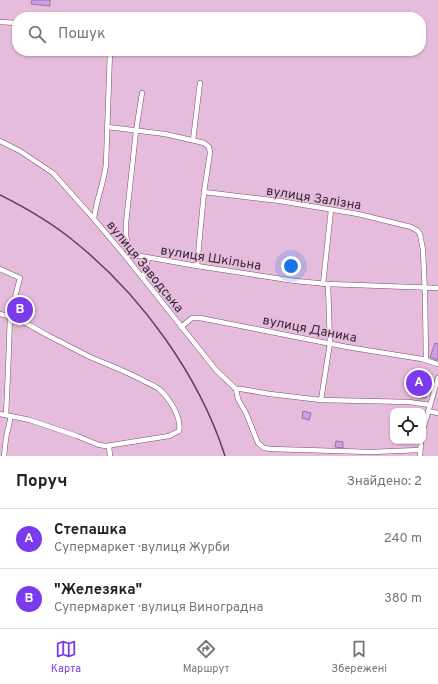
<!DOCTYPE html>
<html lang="uk">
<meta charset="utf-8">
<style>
body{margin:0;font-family:Overpass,sans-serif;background:#f2f2f2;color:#222}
.controls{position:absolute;right:12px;bottom:12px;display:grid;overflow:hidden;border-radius:8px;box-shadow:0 1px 3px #0004}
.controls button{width:36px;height:36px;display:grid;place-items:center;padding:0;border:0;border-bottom:1px solid #e0e0e0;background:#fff;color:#222;font:20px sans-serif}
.you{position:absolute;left:291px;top:266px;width:14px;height:14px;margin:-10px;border:3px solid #fff;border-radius:50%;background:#1a73e8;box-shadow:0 0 0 6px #1a73e833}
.badge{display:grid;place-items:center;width:26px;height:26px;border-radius:50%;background:#7c3aed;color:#fff;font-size:13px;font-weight:700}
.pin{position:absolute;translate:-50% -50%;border:2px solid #fff;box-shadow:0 1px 4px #0006}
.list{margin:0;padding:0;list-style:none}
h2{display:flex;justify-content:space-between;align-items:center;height:52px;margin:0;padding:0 16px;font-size:17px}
h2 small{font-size:13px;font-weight:400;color:#767676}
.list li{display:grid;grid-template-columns:26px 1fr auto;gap:12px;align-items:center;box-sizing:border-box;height:60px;padding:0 16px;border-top:1px solid #e0e0e0}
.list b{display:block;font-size:15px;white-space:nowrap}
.list p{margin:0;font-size:13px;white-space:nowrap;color:#767676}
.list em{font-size:13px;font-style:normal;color:#767676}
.icon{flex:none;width:22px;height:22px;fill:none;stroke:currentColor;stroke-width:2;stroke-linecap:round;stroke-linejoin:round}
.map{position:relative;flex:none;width:438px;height:456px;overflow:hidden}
.search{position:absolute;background:#fff;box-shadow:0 1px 3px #0004;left:12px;right:12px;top:12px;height:44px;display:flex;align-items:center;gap:10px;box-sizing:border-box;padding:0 14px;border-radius:16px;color:#767676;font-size:15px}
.sheet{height:172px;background:#fff}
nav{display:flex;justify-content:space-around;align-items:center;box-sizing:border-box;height:56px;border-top:1px solid #e0e0e0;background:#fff;font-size:11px;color:#767676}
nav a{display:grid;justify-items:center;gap:2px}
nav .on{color:#7c3aed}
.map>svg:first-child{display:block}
.building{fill:#d19aea;stroke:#90769b}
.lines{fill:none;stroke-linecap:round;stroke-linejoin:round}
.minor-casing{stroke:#75516d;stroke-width:5.5}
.minor{stroke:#fff;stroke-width:4.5}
.rail{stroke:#5b4555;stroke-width:1.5}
.labels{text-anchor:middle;stroke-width:3;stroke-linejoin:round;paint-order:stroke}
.street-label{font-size:13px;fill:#382834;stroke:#e6bcdc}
</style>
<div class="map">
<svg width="438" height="456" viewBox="0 0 438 456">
<rect width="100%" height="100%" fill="#e6bcdc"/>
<g class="building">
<polygon points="32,0 50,0 50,6 31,4"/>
<polygon points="17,304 26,307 23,316 14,312"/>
<polygon points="435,343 438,344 438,360 430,357"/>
<polygon points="412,377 426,378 426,398 417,398 418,388 412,388"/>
<polygon points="303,411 311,413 309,420 302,418"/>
<polygon points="336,441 343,442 343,448 335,447"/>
</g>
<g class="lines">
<g class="minor-casing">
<g id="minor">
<polyline points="0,22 17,23"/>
<path d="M110,51L106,164C104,183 96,200 94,219L126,257L216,370L236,389L238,399L246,413L258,443L264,448L271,449L371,452L420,450"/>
<polyline points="108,127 165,134 200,142 204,143 209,147 210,153 204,192 197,266"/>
<polyline points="193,140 200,83"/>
<polyline points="0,141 20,151 53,173 94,219"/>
<polyline points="204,192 280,201 358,214 411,227 418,231 420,234 423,250 425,295 426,360"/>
<polyline points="129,255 126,235 126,223 136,131 142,93"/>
<polyline points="126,257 129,255 135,255 197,266 295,281 328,284 438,288"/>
<polyline points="0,269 20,278 10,316 8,373 6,415"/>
<polyline points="143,278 148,258"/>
<polyline points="323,284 331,210"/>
<path d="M0,314C19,318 31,326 47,335C61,342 76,350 90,357C109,365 128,372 146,382C150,384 155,386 159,389C169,398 182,417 179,431L169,436L106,446L99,445L77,436L30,420L0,414"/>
<polyline points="181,327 192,318 200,318 347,347 422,359 438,364"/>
<polyline points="236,389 241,389 270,394 321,400 409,402 430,405"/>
<polyline points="321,400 330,343 328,284"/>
<polyline points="428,411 438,413"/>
<polyline points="423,430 438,378"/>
<polyline points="109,446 110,456"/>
<polyline points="4,456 6,438 11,416"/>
<polyline points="420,456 421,441"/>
</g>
</g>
<use href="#minor" class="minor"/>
<path class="rail" d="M0,195C26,208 52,223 75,242C141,295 199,375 225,456"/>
</g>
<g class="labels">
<g class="street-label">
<text transform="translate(314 197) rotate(9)" y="5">вулиця Залізна</text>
<text transform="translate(211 257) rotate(9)" y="5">вулиця Шкільна</text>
<text transform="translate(146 266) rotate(51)" y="5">вулиця Заводська</text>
<text transform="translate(310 328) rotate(11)" y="5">вулиця Даника</text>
</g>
</g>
</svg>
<div class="controls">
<button><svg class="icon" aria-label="locate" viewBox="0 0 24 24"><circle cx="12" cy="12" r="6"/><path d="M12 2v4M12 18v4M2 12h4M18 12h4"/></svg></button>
</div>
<div class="you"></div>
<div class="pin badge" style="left:419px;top:383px">A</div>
<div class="pin badge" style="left:20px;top:310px">B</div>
<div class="search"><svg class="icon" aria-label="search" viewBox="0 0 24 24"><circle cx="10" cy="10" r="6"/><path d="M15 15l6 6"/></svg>Пошук</div>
</div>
<section class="sheet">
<h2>Поруч<small>Знайдено: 2</small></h2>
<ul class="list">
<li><span class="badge">A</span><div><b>Степашка</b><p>Супермаркет · вулиця Журби</p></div><em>240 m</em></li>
<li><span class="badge">B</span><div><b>&quot;Железяка&quot;</b><p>Супермаркет · вулиця Виноградна</p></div><em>380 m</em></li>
</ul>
</section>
<nav>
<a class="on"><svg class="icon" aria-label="map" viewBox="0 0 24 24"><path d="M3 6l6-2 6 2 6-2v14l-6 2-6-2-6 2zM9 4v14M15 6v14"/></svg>Карта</a>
<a><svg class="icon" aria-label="directions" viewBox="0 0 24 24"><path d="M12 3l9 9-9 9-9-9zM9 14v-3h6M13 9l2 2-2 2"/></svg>Маршрут</a>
<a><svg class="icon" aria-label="saved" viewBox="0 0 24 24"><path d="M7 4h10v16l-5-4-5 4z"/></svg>Збережені</a>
</nav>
